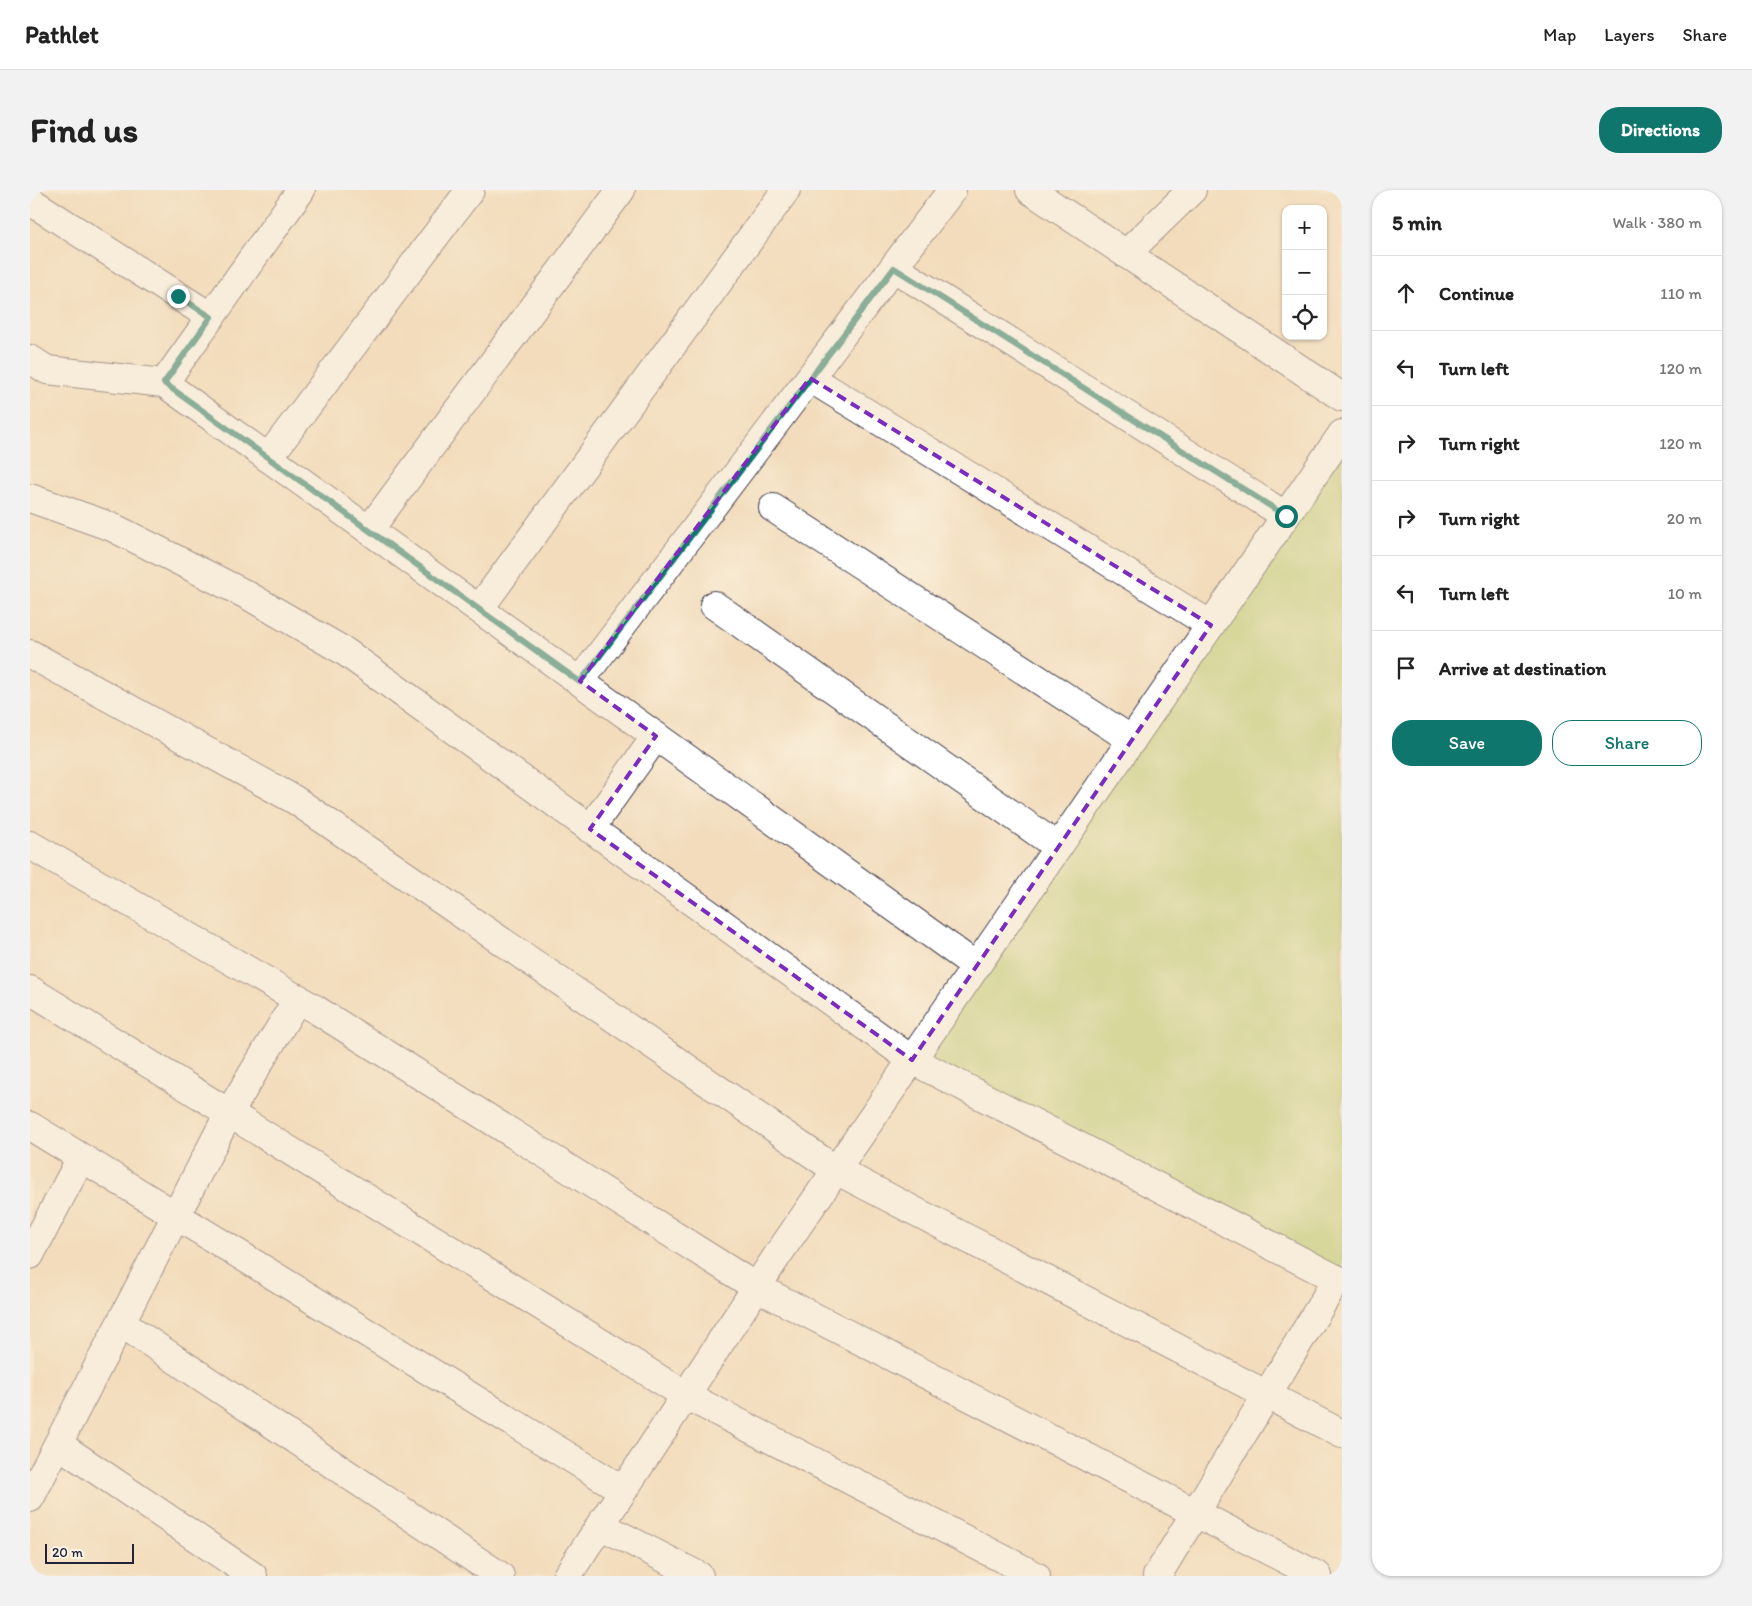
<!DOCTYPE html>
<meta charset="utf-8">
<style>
body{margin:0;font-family:Itim,sans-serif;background:#f2f2f2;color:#222}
.controls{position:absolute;right:15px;top:15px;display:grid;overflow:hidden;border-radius:10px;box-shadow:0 1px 4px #0004}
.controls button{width:45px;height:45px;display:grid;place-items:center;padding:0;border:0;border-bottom:1px solid #e0e0e0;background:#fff;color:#222;font:25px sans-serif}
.scale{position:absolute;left:15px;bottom:12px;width:89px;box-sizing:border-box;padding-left:5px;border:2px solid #22223b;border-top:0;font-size:14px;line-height:18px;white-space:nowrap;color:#22223b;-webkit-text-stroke:4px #fcf5e5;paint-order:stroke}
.stop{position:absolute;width:15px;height:15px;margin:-11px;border:4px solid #0f766e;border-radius:50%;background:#fff}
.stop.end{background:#0f766e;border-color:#fff;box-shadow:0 1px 5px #0008}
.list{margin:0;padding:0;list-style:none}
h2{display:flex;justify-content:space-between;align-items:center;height:65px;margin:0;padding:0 20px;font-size:21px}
h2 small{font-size:16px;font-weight:400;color:#767676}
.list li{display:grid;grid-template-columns:32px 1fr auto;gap:15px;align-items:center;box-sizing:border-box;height:75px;padding:0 20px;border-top:1px solid #e0e0e0}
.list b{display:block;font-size:19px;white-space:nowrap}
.list em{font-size:16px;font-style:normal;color:#767676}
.actions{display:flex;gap:10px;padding:15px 20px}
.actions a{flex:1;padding:11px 0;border:1px solid #0f766e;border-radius:20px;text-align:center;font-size:18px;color:#0f766e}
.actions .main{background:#0f766e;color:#fff}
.icon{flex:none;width:28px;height:28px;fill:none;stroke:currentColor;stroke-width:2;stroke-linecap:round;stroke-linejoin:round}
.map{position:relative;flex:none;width:1312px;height:1386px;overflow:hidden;border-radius:20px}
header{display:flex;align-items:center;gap:30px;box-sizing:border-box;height:70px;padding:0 25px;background:#fff;border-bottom:1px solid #e0e0e0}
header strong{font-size:24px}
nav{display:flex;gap:28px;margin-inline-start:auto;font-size:18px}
.intro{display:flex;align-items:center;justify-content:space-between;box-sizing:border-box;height:120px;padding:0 30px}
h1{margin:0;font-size:35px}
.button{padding:12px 22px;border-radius:20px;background:#0f766e;color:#fff;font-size:18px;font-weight:700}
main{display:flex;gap:30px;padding:0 30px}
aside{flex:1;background:#fff;border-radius:20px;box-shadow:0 1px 4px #0004}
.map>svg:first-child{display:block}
.green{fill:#b5d076;stroke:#6c7958}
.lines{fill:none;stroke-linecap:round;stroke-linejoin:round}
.minor-casing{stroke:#413e4e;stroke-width:30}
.minor{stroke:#fff;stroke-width:28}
.route{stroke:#0f766e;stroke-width:6}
.marked{fill:none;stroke:#7b2cbf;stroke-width:4;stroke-dasharray:10 6;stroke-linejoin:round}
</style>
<header>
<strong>Pathlet</strong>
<nav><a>Map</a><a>Layers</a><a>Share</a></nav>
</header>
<div class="intro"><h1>Find us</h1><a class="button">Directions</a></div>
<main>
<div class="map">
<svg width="1312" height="1386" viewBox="0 0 1312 1386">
<rect width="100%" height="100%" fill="#fcf5e5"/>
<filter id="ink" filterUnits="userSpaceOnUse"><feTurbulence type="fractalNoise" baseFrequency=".02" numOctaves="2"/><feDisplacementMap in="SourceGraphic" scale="10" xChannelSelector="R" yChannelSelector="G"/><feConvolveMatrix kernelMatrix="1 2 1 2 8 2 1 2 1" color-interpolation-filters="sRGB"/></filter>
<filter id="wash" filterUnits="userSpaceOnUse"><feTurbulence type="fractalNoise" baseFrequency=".0096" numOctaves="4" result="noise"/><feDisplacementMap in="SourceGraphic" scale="20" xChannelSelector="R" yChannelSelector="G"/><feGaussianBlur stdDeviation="1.12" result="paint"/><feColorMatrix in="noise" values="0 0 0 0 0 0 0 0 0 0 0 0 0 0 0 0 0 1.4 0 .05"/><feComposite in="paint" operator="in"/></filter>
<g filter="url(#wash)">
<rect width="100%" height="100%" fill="#f2dcbc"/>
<polygon class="green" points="1312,246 1312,1099 873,882"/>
</g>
<g filter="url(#ink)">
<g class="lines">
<g class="minor-casing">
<g id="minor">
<polyline points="1000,0 1312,207"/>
<polyline points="0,11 181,127"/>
<polyline points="1096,64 1162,0"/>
<polyline points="864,78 1256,326"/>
<polyline points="0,169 17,180 134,193 946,776"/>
<polyline points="780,188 1181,435"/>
<polyline points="134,193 271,0"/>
<polyline points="238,268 440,0"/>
<polyline points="0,308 82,337 217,405 314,461 882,870 1312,1092"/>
<polyline points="743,318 1102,550"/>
<polyline points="339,340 591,0"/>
<polyline points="684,415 1028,657"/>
<polyline points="449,419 756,0"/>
<polyline points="0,464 265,610 806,980 1312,1244"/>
<polyline points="550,491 922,0"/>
<polyline points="560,639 626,546"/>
<polyline points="0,655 285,819 726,1097 1288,1386"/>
<polyline points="0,800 655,1205 1006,1386"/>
<polyline points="0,936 593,1300"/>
<polyline points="0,1065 51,968"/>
<polyline points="91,1133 470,1386"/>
<polyline points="28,1254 223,1386"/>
<polyline points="0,1308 199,923 268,808"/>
<polyline points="570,1335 669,1386"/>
<polyline points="537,1386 747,1066 1312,244"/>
<polyline points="1127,1386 1307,1089"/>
</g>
</g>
<use href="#minor" class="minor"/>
</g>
</g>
<g class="lines" filter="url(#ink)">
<polyline class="route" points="148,106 181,127 134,193 550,492 864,78 1256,326"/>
</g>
<path d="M0 0H1312V1386H0ZM780,188L1181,435L882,870L560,639L626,546L550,491Z" fill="#f2dcbc" fill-opacity=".55" fill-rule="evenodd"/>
<path class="marked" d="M780,188L1181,435L882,870L560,639L626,546L550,491Z"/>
</svg>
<div class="controls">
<button>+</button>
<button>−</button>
<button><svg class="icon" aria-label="locate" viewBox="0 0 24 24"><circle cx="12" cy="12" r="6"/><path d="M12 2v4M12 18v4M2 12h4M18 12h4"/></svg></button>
</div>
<div class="scale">20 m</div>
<div class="stop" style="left:1256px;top:326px"></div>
<div class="stop end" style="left:148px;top:106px"></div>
</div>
<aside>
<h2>5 min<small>Walk · 380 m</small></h2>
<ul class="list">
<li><svg class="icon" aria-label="ahead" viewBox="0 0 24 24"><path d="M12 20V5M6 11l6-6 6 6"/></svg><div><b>Continue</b></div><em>110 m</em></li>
<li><svg class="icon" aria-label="left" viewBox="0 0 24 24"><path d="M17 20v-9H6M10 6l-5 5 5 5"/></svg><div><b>Turn left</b></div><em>120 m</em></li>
<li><svg class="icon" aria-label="right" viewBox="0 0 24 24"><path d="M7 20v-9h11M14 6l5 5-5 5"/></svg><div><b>Turn right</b></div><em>120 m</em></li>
<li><svg class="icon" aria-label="right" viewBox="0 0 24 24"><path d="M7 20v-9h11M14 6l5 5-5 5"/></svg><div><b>Turn right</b></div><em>20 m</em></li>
<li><svg class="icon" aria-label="left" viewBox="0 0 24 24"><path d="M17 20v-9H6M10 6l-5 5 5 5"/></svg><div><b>Turn left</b></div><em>10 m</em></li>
<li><svg class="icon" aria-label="arrive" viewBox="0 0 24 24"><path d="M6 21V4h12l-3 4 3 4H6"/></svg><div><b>Arrive at destination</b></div></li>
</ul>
<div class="actions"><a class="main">Save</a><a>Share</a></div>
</aside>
</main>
